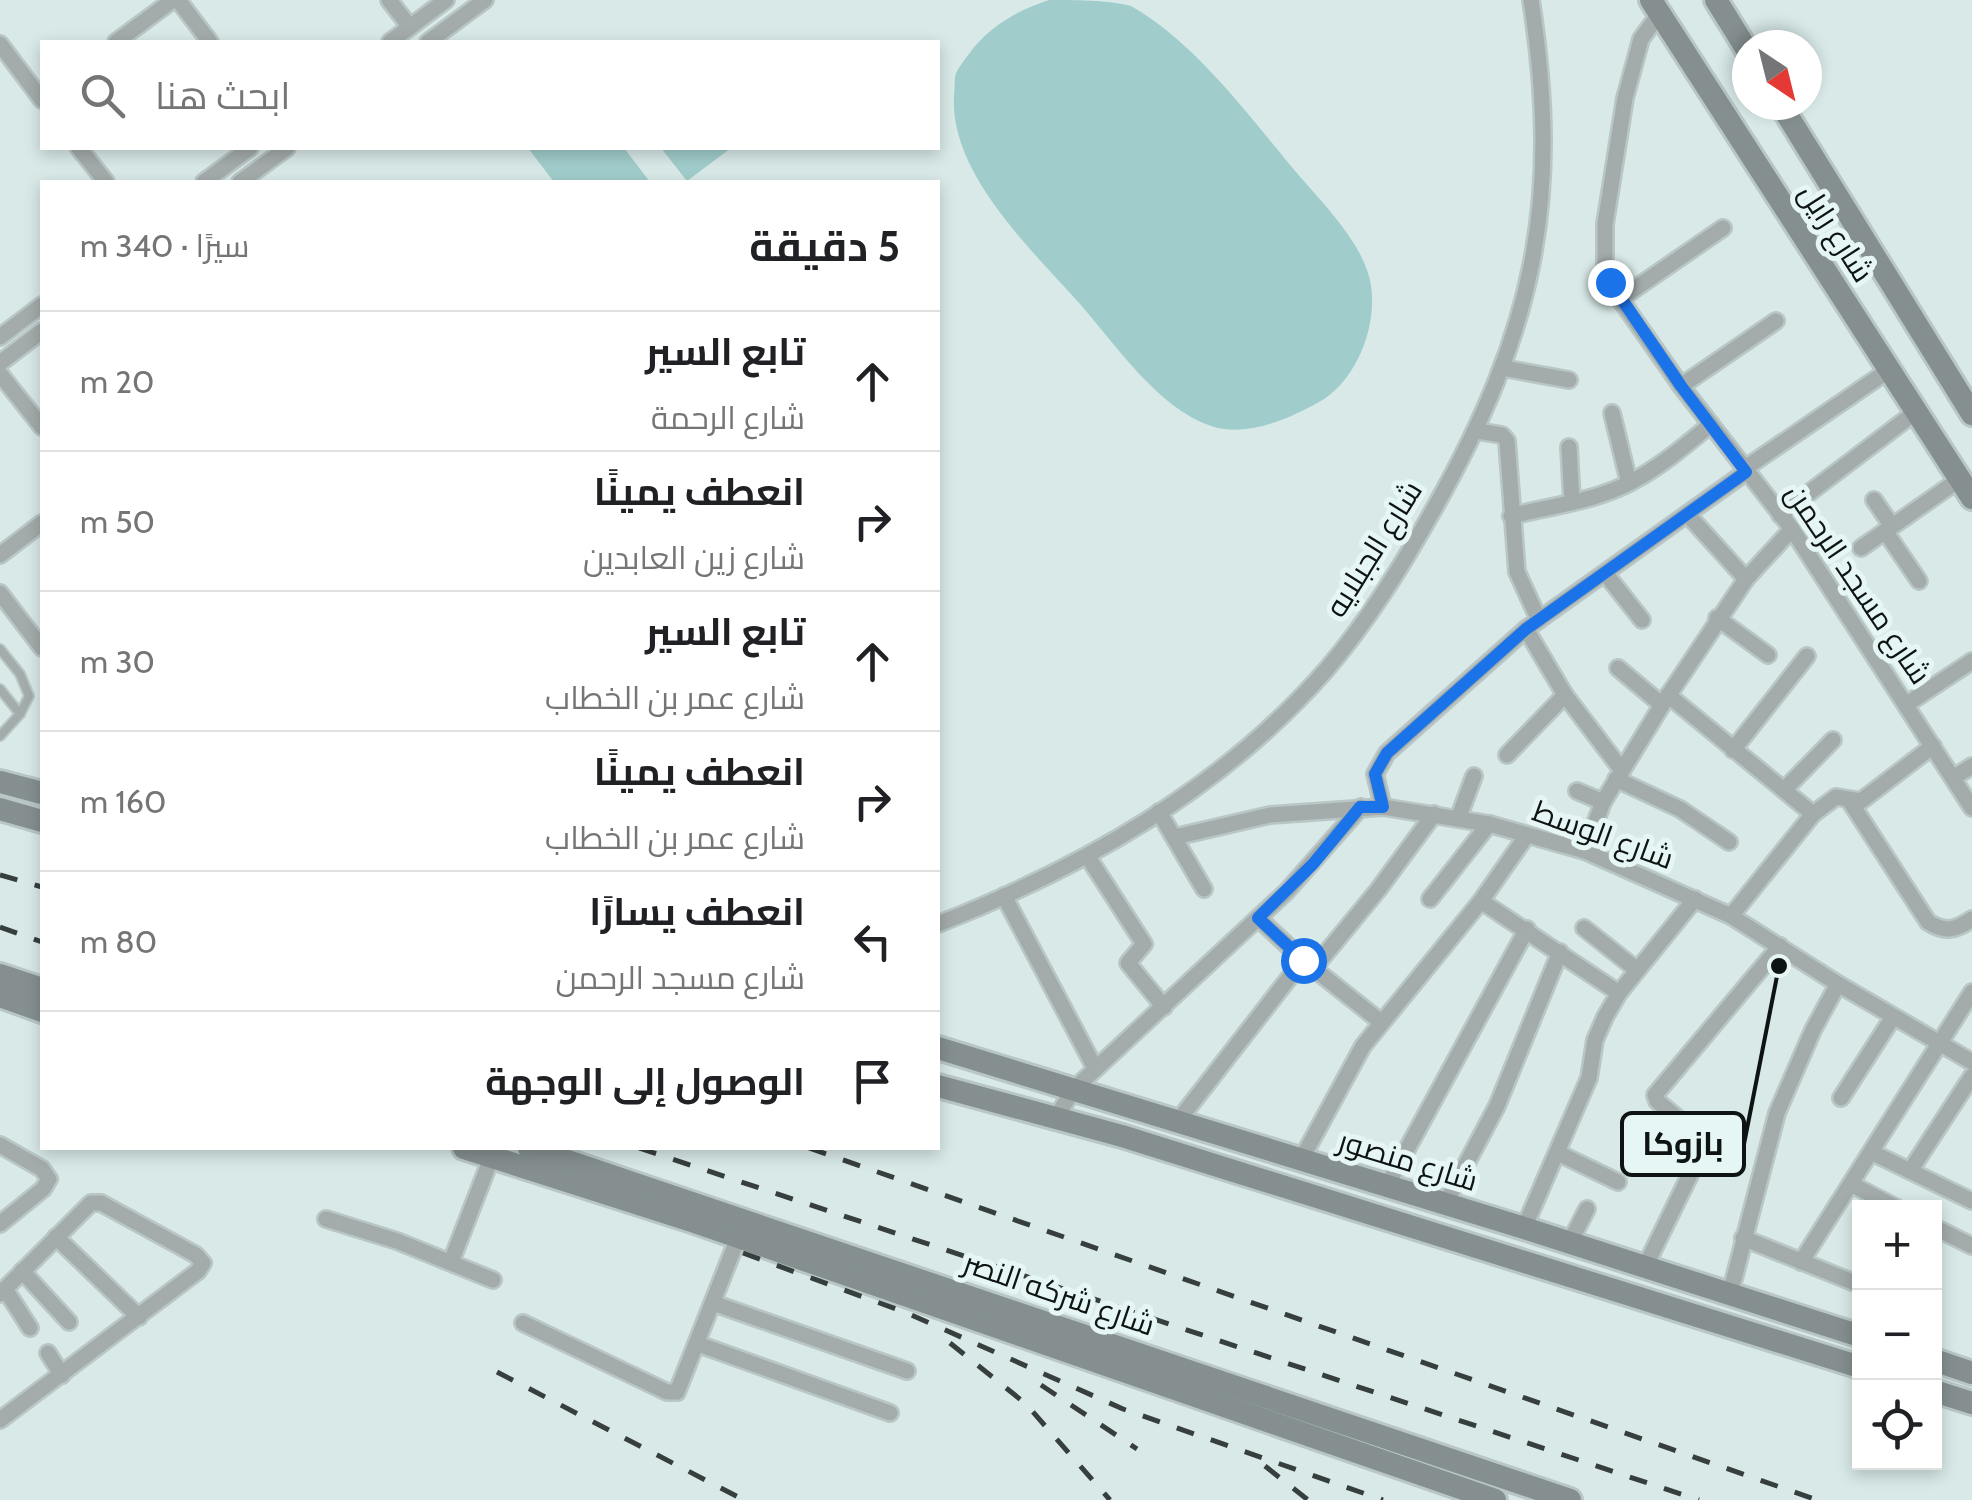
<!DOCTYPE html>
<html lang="ar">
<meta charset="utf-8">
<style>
body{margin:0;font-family:Cabin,Cairo,sans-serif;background:#f2f2f2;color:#202124;direction:rtl}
.controls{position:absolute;right:30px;bottom:30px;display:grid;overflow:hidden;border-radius:0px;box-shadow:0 5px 15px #0003}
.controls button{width:90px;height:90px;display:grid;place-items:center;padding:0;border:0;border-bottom:2px solid #e0e0e0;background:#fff;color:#202124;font:50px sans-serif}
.compass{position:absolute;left:1732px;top:30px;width:90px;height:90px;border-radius:50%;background:#fff;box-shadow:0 5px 15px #0003;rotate:145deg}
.stop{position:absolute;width:30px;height:30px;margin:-22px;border:8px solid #1a73e8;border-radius:50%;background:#fff}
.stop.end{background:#1a73e8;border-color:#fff;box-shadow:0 2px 10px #0008}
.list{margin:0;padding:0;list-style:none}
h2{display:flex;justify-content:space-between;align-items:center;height:130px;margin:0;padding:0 40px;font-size:42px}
h2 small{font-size:32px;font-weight:400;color:#757577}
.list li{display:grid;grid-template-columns:65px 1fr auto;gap:30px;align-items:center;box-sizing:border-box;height:140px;padding:0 40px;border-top:2px solid #e0e0e0}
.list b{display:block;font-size:38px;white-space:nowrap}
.list p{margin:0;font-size:32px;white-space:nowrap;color:#757577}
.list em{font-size:32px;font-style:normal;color:#757577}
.icon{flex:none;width:55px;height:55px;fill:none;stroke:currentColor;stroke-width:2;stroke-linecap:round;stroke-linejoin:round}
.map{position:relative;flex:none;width:1972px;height:1500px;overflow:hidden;direction:ltr}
.search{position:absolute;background:#fff;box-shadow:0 5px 15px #0003;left:40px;top:40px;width:900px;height:110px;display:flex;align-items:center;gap:25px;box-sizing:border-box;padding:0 35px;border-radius:0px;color:#757577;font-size:38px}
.panel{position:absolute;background:#fff;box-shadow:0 5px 15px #0003;left:40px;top:180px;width:900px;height:970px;border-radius:0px;direction:rtl}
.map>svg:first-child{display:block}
.garden{fill:#a0cdcb}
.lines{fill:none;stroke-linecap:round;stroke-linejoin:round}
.lane-casing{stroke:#b8c7c6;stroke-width:12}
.street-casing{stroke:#b8c7c6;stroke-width:20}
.secondary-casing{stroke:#b8c7c6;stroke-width:28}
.lane{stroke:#a4abab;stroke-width:8}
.street{stroke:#a4abab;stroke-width:15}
.secondary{stroke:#858f8f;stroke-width:22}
.rail{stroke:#373f3e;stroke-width:5;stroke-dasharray:18 18;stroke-linecap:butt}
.route{stroke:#1a73e8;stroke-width:12}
.labels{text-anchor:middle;stroke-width:10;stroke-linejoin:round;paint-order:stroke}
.street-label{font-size:30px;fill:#0e1313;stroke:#e6f6f5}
.leader{fill:none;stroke:#0e1313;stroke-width:4}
.callout-dot{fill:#0e1313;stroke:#e6f6f5;stroke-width:4}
.callout{fill:#e6f6f5;stroke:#0e1313;stroke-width:4}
.callout-label{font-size:32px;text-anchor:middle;font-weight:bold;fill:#0e1313}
</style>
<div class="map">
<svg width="1972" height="1500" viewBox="0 0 1972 1500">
<rect width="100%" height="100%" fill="#d8e9e8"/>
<g class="garden">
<path d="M1049,0C1074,0 1109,0 1131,6C1195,42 1249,116 1296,172C1319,199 1355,235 1367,270C1383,313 1360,380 1319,402C1289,419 1245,438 1211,426C1159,409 1115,344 1080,304C1031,249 949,173 954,95C955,89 954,79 956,73C959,67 965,59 969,54C988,27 1018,10 1049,0Z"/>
<polygon points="528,148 624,148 650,182 554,182"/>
<polygon points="661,148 731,148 687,181"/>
</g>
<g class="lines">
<g class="lane-casing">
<g id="lane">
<polyline points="0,649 20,674 29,696 20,714 0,736"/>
<polyline points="0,689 20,714"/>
</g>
</g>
<g class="street-casing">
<g id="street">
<polyline points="178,0 210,42"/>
<polyline points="389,0 410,27"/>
<polyline points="1660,13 1641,39 1625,98 1605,224 1605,272 1620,299 1681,386 1792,529 1972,808"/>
<polyline points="116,42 173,0"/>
<polyline points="390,42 446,0"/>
<polyline points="428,42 485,0"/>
<polyline points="0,44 42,100"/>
<polyline points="79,148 106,182"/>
<polyline points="204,182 250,148"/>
<polyline points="240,182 287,148"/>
<polyline points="1620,299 1723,228"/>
<polyline points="0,337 42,305"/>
<polyline points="0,363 42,331"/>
<polyline points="1503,368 1569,380"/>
<polyline points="0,374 42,427"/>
<polyline points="1681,386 1776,321"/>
<polyline points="1612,413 1629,483"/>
<polyline points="1477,431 1502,435 1507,441 1517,572 1539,620"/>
<polyline points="1569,447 1572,502"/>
<polyline points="1744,469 1889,370"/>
<polyline points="1874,500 1892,526"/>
<polyline points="1688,515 1746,579"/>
<polyline points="1780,515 1917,411"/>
<path d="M1511,516C1551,506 1597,501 1633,481C1661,466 1686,445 1710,425"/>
<polyline points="1885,531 1919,581"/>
<polyline points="1861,548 1960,479"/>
<polyline points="0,555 42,523"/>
<polyline points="1605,573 1642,620"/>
<polyline points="0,593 42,648"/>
<polyline points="1717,618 1768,655"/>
<polyline points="1526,629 1565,695 1621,769"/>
<polyline points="1618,668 1662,705"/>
<polyline points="1668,695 1813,814"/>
<polyline points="1907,704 1972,661"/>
<polyline points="1733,750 1807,656"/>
<polyline points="1507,755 1565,695"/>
<polyline points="1953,778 1972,766"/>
<polyline points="1616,779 1680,809 1729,842"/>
<polyline points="1784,790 1833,740"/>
<polyline points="1577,791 1603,802"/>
<path d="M1849,800L1928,922C1945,933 1956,930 1972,919"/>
<polyline points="1383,807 1375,774 1387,753 1526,629 1746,472"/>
<polyline points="1159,812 1204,889"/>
<polyline points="1458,819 1474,776"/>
<polyline points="1175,837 1270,815 1383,807 1489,824 1585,851 1731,916 1838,984 1972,1062"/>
<polyline points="1585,851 1603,802 1662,705 1746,579 1792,529"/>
<polyline points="1088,857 1144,944 1128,963 1164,1007"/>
<polyline points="1004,896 1095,1068"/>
<polyline points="1430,899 1489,824"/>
<polyline points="1481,901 1619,993"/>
<polyline points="1731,916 1813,814 1836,797 1861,801 1933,746"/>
<polyline points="1258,918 1303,960 1381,1022"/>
<path d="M938,924C1083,867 1222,789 1326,670C1369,620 1403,564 1435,507C1534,331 1562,201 1531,0"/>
<polyline points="1584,928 1637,970"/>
<polyline points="1313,969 1378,890 1434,814"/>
<polyline points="1841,1098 1893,1017"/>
<polyline points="1056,1118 1073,1090 1287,891 1361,807"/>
<polyline points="1178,1121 1303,960"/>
<polyline points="0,1145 42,1169 49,1179 43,1189 0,1224"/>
<polyline points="1871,1152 1972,1201"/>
<polyline points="1558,1153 1618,1182"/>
<polyline points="1301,1160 1363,1046 1481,901 1527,835"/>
<polyline points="1910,1171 1972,1076"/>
<polyline points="1851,1184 1897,1208"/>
<polyline points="1387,1186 1527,929"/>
<polyline points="1445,1204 1497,1106 1560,952"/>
<polyline points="326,1219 397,1241 493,1280"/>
<polyline points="1934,1227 1972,1246"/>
<polyline points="1524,1228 1589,1078 1595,1040 1605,1017 1619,993 1695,899"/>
<polyline points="56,1237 139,1317"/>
<polyline points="1743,1238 1860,1285"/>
<polyline points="1570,1242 1587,1209"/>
<polyline points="451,1262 492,1156"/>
<polyline points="1801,1262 1972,992"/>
<polyline points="1645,1267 1706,1142 1657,1101 1655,1095 1780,946"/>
<polyline points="22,1271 69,1322"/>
<polyline points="5,1289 30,1328"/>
<polyline points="0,1294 91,1203 101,1203 196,1255 203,1263 198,1271 0,1420"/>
<polyline points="1730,1294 1777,1113 1813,1030 1838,984"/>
<polyline points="713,1303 907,1371"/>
<polyline points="523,1323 667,1392 677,1392 738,1238"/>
<polyline points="698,1344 890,1413"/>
<polyline points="48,1353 62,1375"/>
</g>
</g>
<g class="secondary-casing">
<g id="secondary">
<polyline points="1651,0 1972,498"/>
<polyline points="1716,0 1747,50"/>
<polyline points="1781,105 1972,414"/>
<polyline points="0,782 42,793"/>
<polyline points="0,809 42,821"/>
<polyline points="0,975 42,989"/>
<polyline points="0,996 42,1011"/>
<polyline points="938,1048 1524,1228 1860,1336"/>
<polyline points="938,1086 1122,1136 1860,1367"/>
<polyline points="464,1148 695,1222 1495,1500"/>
<polyline points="529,1148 1570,1500"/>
<polyline points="1934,1360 1972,1373"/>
<polyline points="1934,1391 1972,1403"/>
</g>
</g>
<use href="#lane" class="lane"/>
<use href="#street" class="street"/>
<use href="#secondary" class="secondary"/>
<g class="rail">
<polyline points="0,875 42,887"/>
<polyline points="0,927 42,942"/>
<polyline points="639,1148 1699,1500"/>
<polyline points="809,1148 1817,1500"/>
<polyline points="743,1253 907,1313 1123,1409 1383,1500"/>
<polyline points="950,1343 1026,1404 1110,1500"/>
<polyline points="497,1372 744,1500"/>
<polyline points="1041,1385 1137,1449"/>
<polyline points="1265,1466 1308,1500"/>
</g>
</g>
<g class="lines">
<polyline class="route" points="1303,960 1258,918 1313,864 1360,807 1383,807 1375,774 1387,753 1526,629 1746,472 1681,386 1610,282"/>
</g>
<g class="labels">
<g class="street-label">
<text transform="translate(1836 233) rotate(57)" y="10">شارع رايل</text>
<text transform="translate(1374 549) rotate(-58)" y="10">شارع الجبلايه</text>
<text transform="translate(1858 584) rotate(56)" y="10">شارع مسجد الرحمن</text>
<text transform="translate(1603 835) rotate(20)" y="10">شارع الوسط</text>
<text transform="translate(1408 1161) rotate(17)" y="10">شارع منصور</text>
<text transform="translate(1059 1294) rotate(19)" y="10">شارع شركه النصر</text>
</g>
</g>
<path class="leader" d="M1779 966L1744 1144"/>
<circle class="callout-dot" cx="1779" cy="966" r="10"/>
<rect class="callout" x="1622" y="1113" width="122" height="62" rx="10"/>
<g class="callout-label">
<text x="1683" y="1155">بازوكا</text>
</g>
</svg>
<div class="controls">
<button>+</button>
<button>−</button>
<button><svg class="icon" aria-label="locate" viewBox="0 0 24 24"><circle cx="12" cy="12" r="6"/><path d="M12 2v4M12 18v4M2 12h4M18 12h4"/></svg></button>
</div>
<svg class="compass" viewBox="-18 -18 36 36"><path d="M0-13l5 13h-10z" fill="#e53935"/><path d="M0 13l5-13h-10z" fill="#757577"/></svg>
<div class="stop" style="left:1303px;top:960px"></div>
<div class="stop end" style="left:1610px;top:282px"></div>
<div class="search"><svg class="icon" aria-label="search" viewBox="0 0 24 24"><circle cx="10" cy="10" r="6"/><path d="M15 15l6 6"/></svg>ابحث هنا</div>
<section class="panel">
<h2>5 دقيقة<small>سيرًا · 340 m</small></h2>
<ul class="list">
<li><svg class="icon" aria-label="ahead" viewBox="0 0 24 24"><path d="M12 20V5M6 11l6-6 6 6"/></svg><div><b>تابع السير</b><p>شارع الرحمة</p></div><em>20 m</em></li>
<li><svg class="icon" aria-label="right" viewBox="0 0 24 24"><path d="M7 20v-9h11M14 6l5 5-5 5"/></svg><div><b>انعطف يمينًا</b><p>شارع زين العابدين</p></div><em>50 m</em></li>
<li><svg class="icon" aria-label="ahead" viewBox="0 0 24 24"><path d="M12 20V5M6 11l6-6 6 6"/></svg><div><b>تابع السير</b><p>شارع عمر بن الخطاب</p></div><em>30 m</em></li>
<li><svg class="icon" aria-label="right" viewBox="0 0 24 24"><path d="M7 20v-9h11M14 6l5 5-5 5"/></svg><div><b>انعطف يمينًا</b><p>شارع عمر بن الخطاب</p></div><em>160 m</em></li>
<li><svg class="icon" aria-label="left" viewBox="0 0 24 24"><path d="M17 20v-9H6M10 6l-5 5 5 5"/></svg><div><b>انعطف يسارًا</b><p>شارع مسجد الرحمن</p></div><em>80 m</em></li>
<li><svg class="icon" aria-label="arrive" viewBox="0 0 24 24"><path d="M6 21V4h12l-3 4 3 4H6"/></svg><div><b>الوصول إلى الوجهة</b></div></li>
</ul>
</section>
</div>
